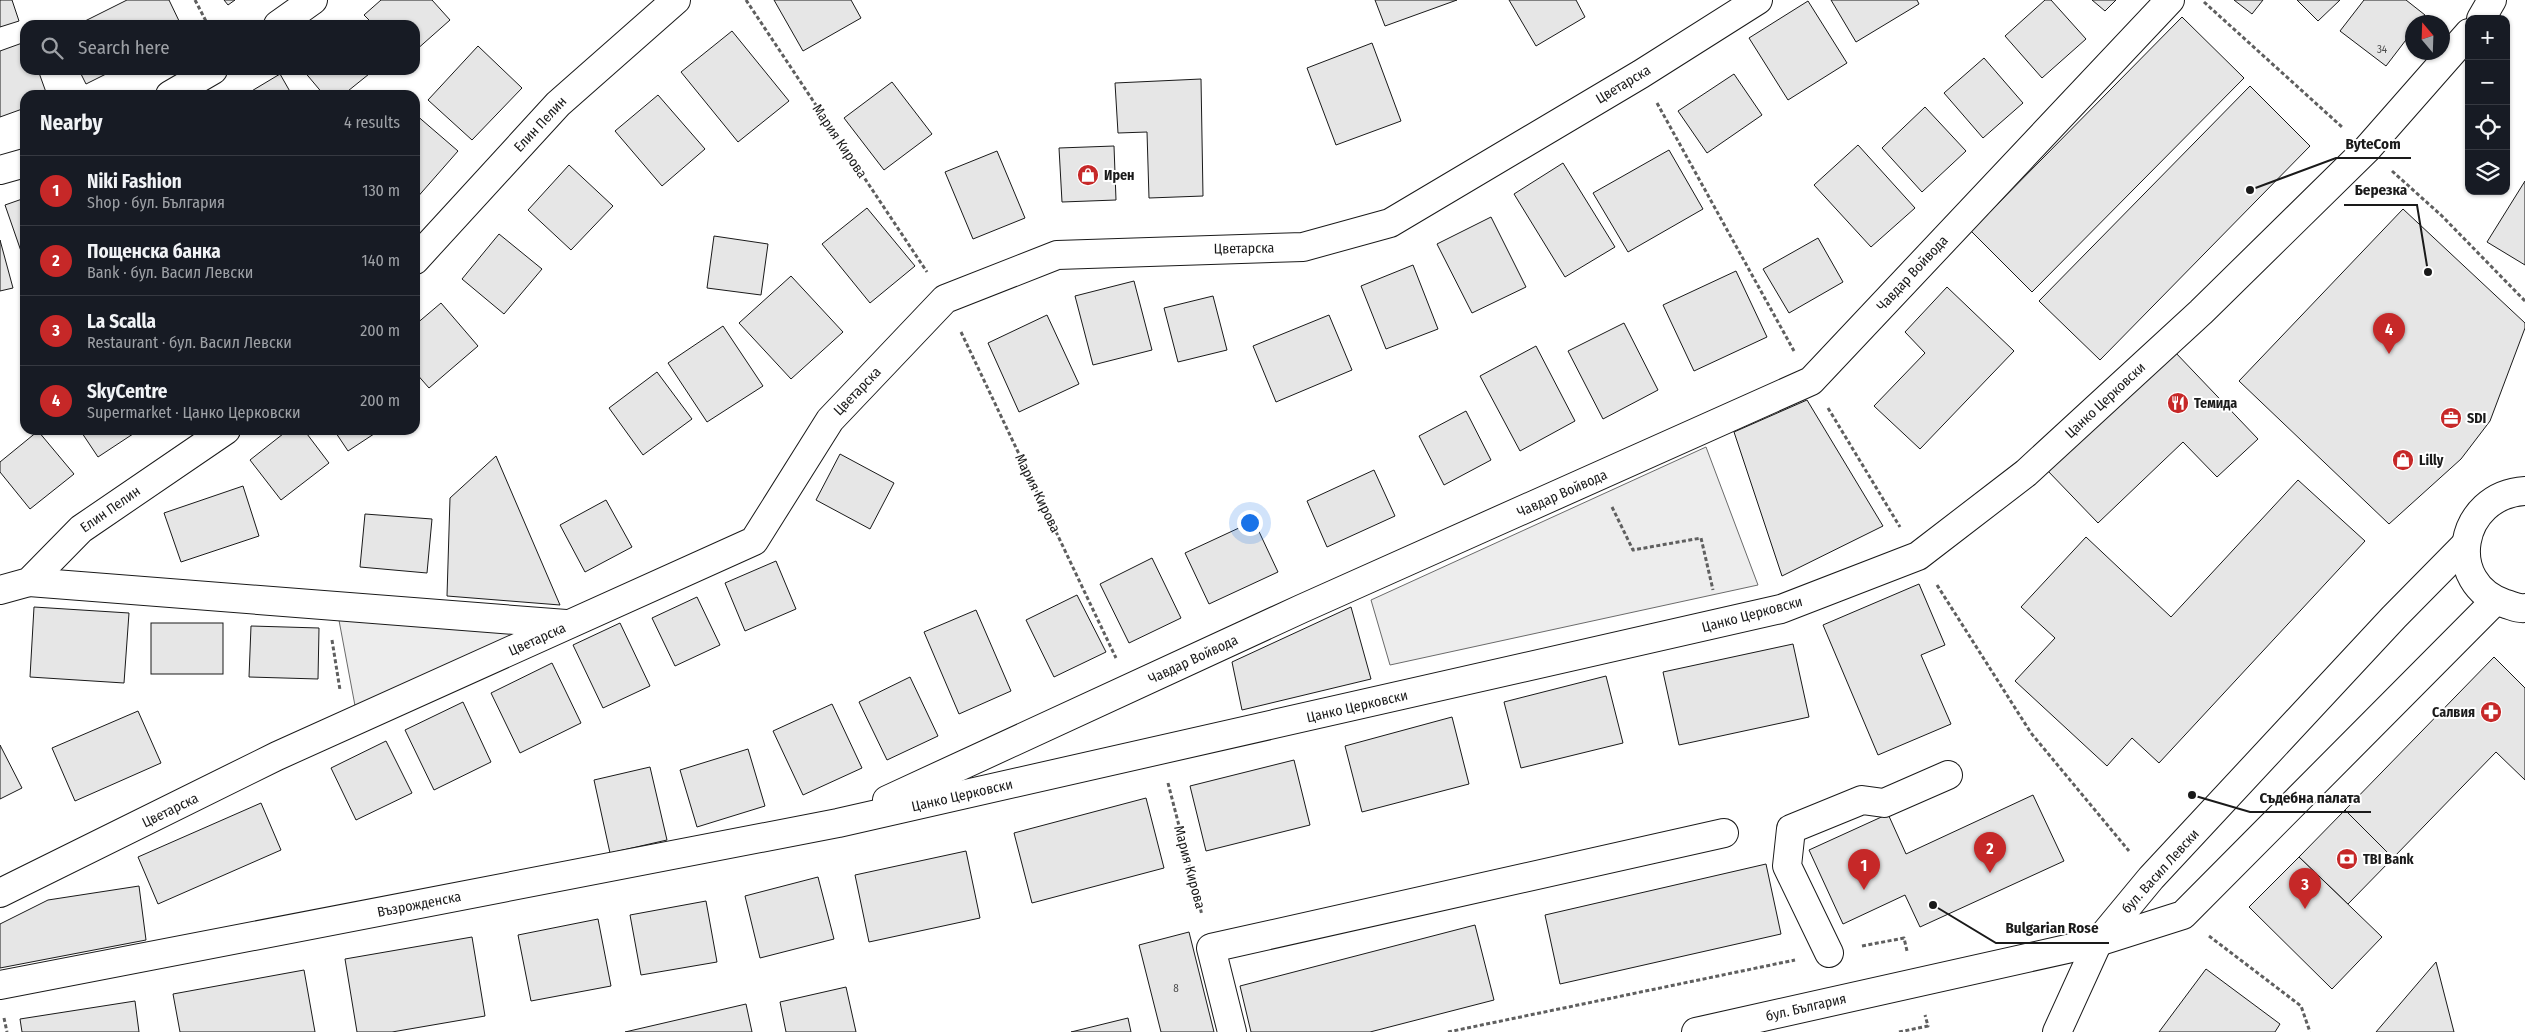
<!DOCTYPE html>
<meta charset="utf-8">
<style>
body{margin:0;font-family:"Fira Sans Condensed",sans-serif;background:#20242c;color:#f1f3f6}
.controls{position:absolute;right:15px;top:15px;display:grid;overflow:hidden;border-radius:10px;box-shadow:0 1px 4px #0004}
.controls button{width:45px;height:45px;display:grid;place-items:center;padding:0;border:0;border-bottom:1px solid #363941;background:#171b24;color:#f1f3f6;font:25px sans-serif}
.compass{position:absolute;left:2405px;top:15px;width:45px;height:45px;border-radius:50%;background:#171b24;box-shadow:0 1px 4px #0004;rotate:341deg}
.you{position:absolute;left:1249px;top:522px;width:18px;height:18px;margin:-12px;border:4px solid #fff;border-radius:50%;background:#1a73e8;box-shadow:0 0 0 8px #1a73e833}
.badge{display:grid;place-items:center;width:32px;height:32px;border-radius:50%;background:#c62828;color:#fff;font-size:16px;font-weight:700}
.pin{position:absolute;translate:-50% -41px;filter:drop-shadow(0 1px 2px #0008)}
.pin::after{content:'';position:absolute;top:26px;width:18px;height:15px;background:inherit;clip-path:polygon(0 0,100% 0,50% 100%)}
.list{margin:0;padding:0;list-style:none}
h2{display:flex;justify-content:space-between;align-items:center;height:65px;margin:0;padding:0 20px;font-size:21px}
h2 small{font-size:16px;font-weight:400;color:#9ea1a6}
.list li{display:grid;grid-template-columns:32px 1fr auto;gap:15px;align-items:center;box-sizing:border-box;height:70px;padding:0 20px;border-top:1px solid #363941}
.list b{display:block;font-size:19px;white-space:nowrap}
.list p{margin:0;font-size:16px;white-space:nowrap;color:#9ea1a6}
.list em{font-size:16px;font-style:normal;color:#9ea1a6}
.icon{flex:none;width:28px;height:28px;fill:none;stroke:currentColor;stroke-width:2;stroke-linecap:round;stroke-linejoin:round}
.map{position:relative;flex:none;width:2525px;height:1032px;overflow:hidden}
.search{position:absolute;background:#171b24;box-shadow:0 1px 4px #0004;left:20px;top:20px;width:400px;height:55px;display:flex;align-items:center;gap:12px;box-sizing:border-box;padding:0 18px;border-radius:15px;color:#9ea1a6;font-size:19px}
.panel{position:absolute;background:#171b24;box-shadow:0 1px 4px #0004;left:20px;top:90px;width:400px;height:345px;border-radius:15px}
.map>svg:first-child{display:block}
.green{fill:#ededed;stroke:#6a6a6a}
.building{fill:#e6e6e6;stroke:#1a1a1a}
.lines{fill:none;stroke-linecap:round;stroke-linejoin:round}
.minor-casing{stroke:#1a1a1a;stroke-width:30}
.major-casing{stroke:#1a1a1a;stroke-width:30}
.path{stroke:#5f5f5f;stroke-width:3;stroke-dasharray:4 2.5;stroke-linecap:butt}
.minor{stroke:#fff;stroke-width:28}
.major{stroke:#fff;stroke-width:28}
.labels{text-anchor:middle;stroke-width:4;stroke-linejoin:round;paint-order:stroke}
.number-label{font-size:11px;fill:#4d4d4d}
.street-label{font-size:14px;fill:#1a1a1a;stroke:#fff}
.poi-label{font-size:14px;font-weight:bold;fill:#1a1a1a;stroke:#fff;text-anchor:start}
.leader{fill:none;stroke:#1a1a1a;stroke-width:2}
.callout-dot{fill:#1a1a1a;stroke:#fff;stroke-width:2}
.callout-label{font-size:15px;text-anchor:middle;font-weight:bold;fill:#1a1a1a;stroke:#fff;stroke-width:4;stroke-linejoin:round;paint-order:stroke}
</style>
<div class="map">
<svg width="2525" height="1032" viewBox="0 0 2525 1032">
<rect width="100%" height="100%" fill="#fff"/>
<g class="green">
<polygon points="1706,447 1758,585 1390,665 1371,600"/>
<polygon points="338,615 540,630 356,711"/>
</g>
<g class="building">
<polygon points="0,0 12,0 19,21 0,27"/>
<polygon points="127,0 169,0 181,25 77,25"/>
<polygon points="224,0 235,0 228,5"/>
<polygon points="381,0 432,0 450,20 415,51 415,25 374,25 364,15"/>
<polygon points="774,0 851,0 861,18 803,51"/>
<polygon points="1375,0 1457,0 1385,26"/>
<polygon points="1509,0 1576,0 1585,17 1536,46"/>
<polygon points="1831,0 1917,0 1919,4 1856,42"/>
<polygon points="2045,0 2051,0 2086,39 2042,78 2005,36"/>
<polygon points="2092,0 2116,0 2105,11"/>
<polygon points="2234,0 2263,0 2252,14"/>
<polygon points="2297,0 2340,0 2318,21"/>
<polygon points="2364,0 2406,0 2425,15 2420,22 2412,22 2412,32 2386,66 2340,31"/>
<polygon points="1808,1 1847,63 1788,100 1749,38"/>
<polygon points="2182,17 2244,78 2032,292 1971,231"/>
<polygon points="732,31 789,101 738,142 681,72"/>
<polygon points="25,42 25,70 38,70 47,95 25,95 25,108 0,117 0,51"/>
<polygon points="1372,43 1401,121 1336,145 1307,68"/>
<polygon points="478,46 522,88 472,140 428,100"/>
<polygon points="1984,58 2023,103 1983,138 1944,93"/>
<polygon points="79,70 114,70 86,84"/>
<polygon points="303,70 374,70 343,95 324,95"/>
<polygon points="280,74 292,95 245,95"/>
<polygon points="1734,74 1762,115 1707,153 1678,111"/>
<polygon points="1201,79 1203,196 1149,198 1147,132 1118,133 1115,83"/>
<polygon points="892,82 932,134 884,170 844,118"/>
<polygon points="2250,86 2310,146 2100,360 2039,301"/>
<polygon points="658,95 705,149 662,186 615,131"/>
<polygon points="1925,107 1966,151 1922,192 1882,148"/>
<polygon points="415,114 458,151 415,200"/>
<polygon points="1858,145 1915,208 1871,247 1814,185"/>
<polygon points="1114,146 1116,200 1062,202 1059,148"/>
<polygon points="1669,150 1703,209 1628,252 1593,193"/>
<polygon points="997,151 1025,218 973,239 945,172"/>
<polygon points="1563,163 1615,247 1565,277 1514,194"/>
<polygon points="569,165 613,206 571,250 528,210"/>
<polygon points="2525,181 2525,265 2487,242"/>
<polygon points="25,198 25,253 22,254 5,205"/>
<polygon points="867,208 915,266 870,303 822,244"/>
<polygon points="2403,209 2525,323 2525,328 2490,421 2461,459 2389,524 2239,381"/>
<polygon points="1491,217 1526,287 1472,313 1437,244"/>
<polygon points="499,234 542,269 504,314 462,279"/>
<polygon points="714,236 768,244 761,295 707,288"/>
<polygon points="1818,238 1843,282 1789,313 1763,269"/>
<polygon points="0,240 13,288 0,291"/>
<polygon points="1413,265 1438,329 1386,349 1361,286"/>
<polygon points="1736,271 1767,337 1694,371 1663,305"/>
<polygon points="791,276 843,332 791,379 739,323"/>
<polygon points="1134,281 1152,350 1093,365 1075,296"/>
<polygon points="1947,287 2014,351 1920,449 1874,406 1925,353 1905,332"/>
<polygon points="1213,296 1227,350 1178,362 1164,308"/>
<polygon points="441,303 478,346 429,388 415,372 415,325"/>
<polygon points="1047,315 1079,384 1019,412 988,343"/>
<polygon points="1329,315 1352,370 1276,402 1253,346"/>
<polygon points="1624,323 1658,390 1603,419 1568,351"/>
<polygon points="723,326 763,386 707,422 668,363"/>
<polygon points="1536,346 1575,421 1520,451 1480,376"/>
<polygon points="2174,351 2258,439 2217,477 2183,442 2098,523 2047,470"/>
<polygon points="657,372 692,419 643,455 609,408"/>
<polygon points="1807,400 1883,526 1782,576 1734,432"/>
<polygon points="1466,411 1491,460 1444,485 1419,436"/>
<polygon points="80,430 139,430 98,457"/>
<polygon points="288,430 304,430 329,463 281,500 250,460"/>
<polygon points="334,430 380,430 348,451"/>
<polygon points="38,431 74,474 30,509 0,472 0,462"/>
<polygon points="840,454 894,483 870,529 816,500"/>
<polygon points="496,456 560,605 447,596 450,498"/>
<polygon points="1374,470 1395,516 1327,547 1307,501"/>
<polygon points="2298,480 2365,541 2159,763 2132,738 2107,766 2015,681 2055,638 2021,607 2086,537 2171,617"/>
<polygon points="243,486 259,536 181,562 164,513"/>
<polygon points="606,500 632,547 585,572 560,525"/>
<polygon points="365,514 432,519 427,573 360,567"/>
<polygon points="1254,521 1278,572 1209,604 1185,553"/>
<polygon points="1152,558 1181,618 1129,643 1100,584"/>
<polygon points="776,561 796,609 745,631 725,583"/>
<polygon points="1919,584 1945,645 1921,655 1951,724 1878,755 1823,625"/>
<polygon points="1077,595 1106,652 1054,677 1026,620"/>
<polygon points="697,597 720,645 675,666 652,618"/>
<polygon points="34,607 129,613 124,683 30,677"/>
<polygon points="1351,607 1371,679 1242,710 1232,662"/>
<polygon points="976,610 1011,691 959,714 924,632"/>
<rect x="151" y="623" width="72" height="51"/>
<polygon points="620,623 650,686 603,708 573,645"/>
<polygon points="251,626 319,628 318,679 249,677"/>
<polygon points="1793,644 1809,717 1679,745 1663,672"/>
<polygon points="2494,657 2525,688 2525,780 2496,752 2393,858 2345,810"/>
<polygon points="552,663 581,723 520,753 491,693"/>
<polygon points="1606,676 1623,743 1521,768 1504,702"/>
<polygon points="910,677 938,736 887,760 859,702"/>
<polygon points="463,702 491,762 434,790 405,730"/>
<polygon points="832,704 862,768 803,795 773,731"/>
<polygon points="138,711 161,763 75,801 52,748"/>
<polygon points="1452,717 1469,784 1362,812 1345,746"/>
<polygon points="386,741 412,793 356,820 331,768"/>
<polygon points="0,745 22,788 0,799"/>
<polygon points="748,749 765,806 697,827 680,770"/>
<polygon points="1294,760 1310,825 1206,851 1190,786"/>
<polygon points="650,767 667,840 610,853 594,780"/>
<polygon points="2033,795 2064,861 1920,927 1905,895 1843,924 1809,850 1888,814 1906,854"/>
<polygon points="1146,798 1164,868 1032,903 1014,833"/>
<polygon points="261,803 281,850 158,904 138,857"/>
<polygon points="2345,810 2393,858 2348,904 2299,857"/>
<polygon points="966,851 980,918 869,942 855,875"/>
<polygon points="2299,857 2382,937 2332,989 2249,907"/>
<polygon points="1766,864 1781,934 1560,984 1545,915"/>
<polygon points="818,877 834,939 760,958 745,896"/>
<polygon points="139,886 146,940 0,968 0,924 48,900"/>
<polygon points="706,901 717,962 641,975 630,915"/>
<polygon points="598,919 611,986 531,1001 518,935"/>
<polygon points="1475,925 1494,1000 1370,1032 1251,1032 1240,986"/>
<polygon points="1189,932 1214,1032 1161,1032 1139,945"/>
<polygon points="472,937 485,1016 392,1032 357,1032 345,959"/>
<polygon points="2436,962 2454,1032 2376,1032"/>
<polygon points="2206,969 2280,1024 2275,1032 2159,1032"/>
<polygon points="304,970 315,1032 180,1032 173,994"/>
<polygon points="846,987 856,1032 786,1032 780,1002"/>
<polygon points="135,1001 139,1032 22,1032 20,1019"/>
<polygon points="746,1004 752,1032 625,1032"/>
<polygon points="1128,1018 1131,1032 1071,1032"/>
</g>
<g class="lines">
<g class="minor-casing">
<g id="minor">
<polyline points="2481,19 2492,0"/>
<polyline points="278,25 313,0"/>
<polyline points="170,95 213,70"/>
<polyline points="0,170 25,163"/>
<polyline points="415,260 558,104 676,0"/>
<polyline points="29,582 566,624"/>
<polyline points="0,590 29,582 81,529 226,430"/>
<polyline points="887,800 1301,609 1811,381 2170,0"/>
<polyline points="0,893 277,756 754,541 830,420 945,299 1057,255 1303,247 1390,223 1641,74 1758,0"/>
<polyline points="1829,953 1787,866 1791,829 1862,800 1884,803 1948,775"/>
<polyline points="0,985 838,823 1781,609 1918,556 2026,473 2201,312 2367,149 2469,33"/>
<polyline points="1232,1032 1211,948 1724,833"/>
<polyline points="2057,1032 2098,942"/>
</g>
</g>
<g class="major-casing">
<g id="major">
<path d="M2525,491C2458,495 2443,584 2506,604C2513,606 2518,609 2525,608"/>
<polyline points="2098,942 2151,878 2394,617 2465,545"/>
<polyline points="1696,1032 2098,942 2183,915 2495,601"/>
</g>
</g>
<g class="path">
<polyline points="195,0 208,25"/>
<polyline points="746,0 927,272"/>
<polyline points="2204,2 2342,127"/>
<polyline points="1657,103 1794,351"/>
<polyline points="2392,171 2442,216 2525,301"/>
<polyline points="961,332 1116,658"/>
<polyline points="1828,408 1900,527"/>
<polyline points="1612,507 1633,550 1701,538 1713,590"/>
<polyline points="1937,585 2031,733 2129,851"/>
<polyline points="332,640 340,690"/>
<polyline points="1168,783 1202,915"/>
<polyline points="2209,936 2301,1006 2310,1032"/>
<polyline points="1862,946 1904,938 1907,951"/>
<polyline points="4,1018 7,1032"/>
<polyline points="1448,1032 1795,960"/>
<polyline points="1899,1032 1928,1026 1925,1015"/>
</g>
<use href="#minor" class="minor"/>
<use href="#major" class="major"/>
</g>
<defs>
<g id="shop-disc" transform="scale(1.125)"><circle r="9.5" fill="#c62828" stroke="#fff"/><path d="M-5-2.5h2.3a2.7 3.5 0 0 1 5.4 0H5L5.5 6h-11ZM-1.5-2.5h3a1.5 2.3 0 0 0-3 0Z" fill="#fff"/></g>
<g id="restaurant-disc" transform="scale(1.125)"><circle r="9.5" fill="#c62828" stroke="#fff"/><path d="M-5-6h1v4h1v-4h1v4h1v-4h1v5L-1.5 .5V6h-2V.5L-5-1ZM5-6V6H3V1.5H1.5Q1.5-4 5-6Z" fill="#fff"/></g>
<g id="office-disc" transform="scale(1.125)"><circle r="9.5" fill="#c62828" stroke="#fff"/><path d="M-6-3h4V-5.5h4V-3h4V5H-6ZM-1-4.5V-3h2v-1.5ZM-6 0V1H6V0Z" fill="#fff"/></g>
<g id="pharmacy-disc" transform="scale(1.125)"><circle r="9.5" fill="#c62828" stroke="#fff"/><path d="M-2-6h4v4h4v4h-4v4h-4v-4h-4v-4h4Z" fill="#fff"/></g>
<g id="bank-disc" transform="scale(1.125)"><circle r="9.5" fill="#c62828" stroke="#fff"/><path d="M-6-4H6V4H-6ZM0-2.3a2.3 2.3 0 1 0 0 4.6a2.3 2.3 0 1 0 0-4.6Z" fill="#fff"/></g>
</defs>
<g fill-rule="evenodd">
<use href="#shop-disc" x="1088" y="175"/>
<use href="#restaurant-disc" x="2178" y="403"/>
<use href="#office-disc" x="2451" y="418"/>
<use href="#shop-disc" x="2403" y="460"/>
<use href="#pharmacy-disc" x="2491" y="712"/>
<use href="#bank-disc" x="2347" y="859"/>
</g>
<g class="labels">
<g class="number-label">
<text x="2382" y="53">34</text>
<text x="1176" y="992">8</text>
</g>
<g class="street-label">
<text transform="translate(1623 84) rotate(-31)" y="5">Цветарска</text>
<text transform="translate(540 124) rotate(-47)" y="5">Елин Пелин</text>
<text transform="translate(840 141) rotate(56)" y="5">Мария Кирова</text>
<text transform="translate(1244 248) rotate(-1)" y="5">Цветарска</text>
<text transform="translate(1912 273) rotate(-47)" y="5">Чавдар Войвода</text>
<text transform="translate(857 391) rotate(-46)" y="5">Цветарска</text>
<text transform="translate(2105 400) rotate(-43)" y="5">Цанко Церковски</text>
<text transform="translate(1038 493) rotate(64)" y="5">Мария Кирова</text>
<text transform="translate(1562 493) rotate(-24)" y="5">Чавдар Войвода</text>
<text transform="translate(110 509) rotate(-35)" y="5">Елин Пелин</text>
<text transform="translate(1752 614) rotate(-15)" y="5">Цанко Церковски</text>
<text transform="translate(537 639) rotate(-24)" y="5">Цветарска</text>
<text transform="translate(1193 659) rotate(-25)" y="5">Чавдар Войвода</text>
<text transform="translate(1357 706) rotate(-13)" y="5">Цанко Церковски</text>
<text transform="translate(962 795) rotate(-13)" y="5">Цанко Церковски</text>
<text transform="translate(170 810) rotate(-26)" y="5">Цветарска</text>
<text transform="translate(1190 867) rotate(75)" y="5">Мария Кирова</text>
<text transform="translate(2160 871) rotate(-48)" y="5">бул. Васил Левски</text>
<text transform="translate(419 904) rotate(-11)" y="5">Възрожденска</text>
<text transform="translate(1806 1007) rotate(-13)" y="5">бул. България</text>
</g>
<g class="poi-label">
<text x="1104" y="180">Ирен</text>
<text x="2194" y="408">Темида</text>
<text x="2467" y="423">SDI</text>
<text x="2419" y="465">Lilly</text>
<text x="2475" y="717" text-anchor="end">Салвия</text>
<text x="2363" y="864">TBI Bank</text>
</g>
</g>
<path class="leader" d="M2250 190L2336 158H2411M2428 272L2417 205H2344M2192 795L2250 812H2371M1933 905L1996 943H2109"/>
<g class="callout-dot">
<circle cx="2250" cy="190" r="5"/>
<circle cx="2428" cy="272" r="5"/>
<circle cx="2192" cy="795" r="5"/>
<circle cx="1933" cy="905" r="5"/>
</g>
<g class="callout-label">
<text x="2373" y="149">ByteCom</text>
<text x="2381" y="195">Березка</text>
<text x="2310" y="803">Съдебна палата</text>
<text x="2052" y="933">Bulgarian Rose</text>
</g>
</svg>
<div class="controls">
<button>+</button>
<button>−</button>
<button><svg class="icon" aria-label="locate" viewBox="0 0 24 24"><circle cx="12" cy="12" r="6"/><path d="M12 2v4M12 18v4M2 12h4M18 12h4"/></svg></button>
<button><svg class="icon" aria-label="layers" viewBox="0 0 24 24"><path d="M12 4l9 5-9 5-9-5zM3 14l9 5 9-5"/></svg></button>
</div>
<svg class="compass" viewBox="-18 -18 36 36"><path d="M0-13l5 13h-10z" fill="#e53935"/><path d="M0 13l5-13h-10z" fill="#9ea1a6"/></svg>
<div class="you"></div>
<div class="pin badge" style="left:1864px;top:890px">1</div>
<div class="pin badge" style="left:1990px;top:873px">2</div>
<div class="pin badge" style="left:2305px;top:909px">3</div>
<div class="pin badge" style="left:2389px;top:354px">4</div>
<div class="search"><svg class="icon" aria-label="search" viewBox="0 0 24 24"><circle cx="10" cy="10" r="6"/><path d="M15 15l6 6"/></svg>Search here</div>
<section class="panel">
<h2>Nearby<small>4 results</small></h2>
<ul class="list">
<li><span class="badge">1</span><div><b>Niki Fashion</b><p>Shop · бул. България</p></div><em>130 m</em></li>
<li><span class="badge">2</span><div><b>Пощенска банка</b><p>Bank · бул. Васил Левски</p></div><em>140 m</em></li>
<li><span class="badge">3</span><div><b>La Scalla</b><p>Restaurant · бул. Васил Левски</p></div><em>200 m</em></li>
<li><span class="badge">4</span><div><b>SkyCentre</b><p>Supermarket · Цанко Церковски</p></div><em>200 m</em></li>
</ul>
</section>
</div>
